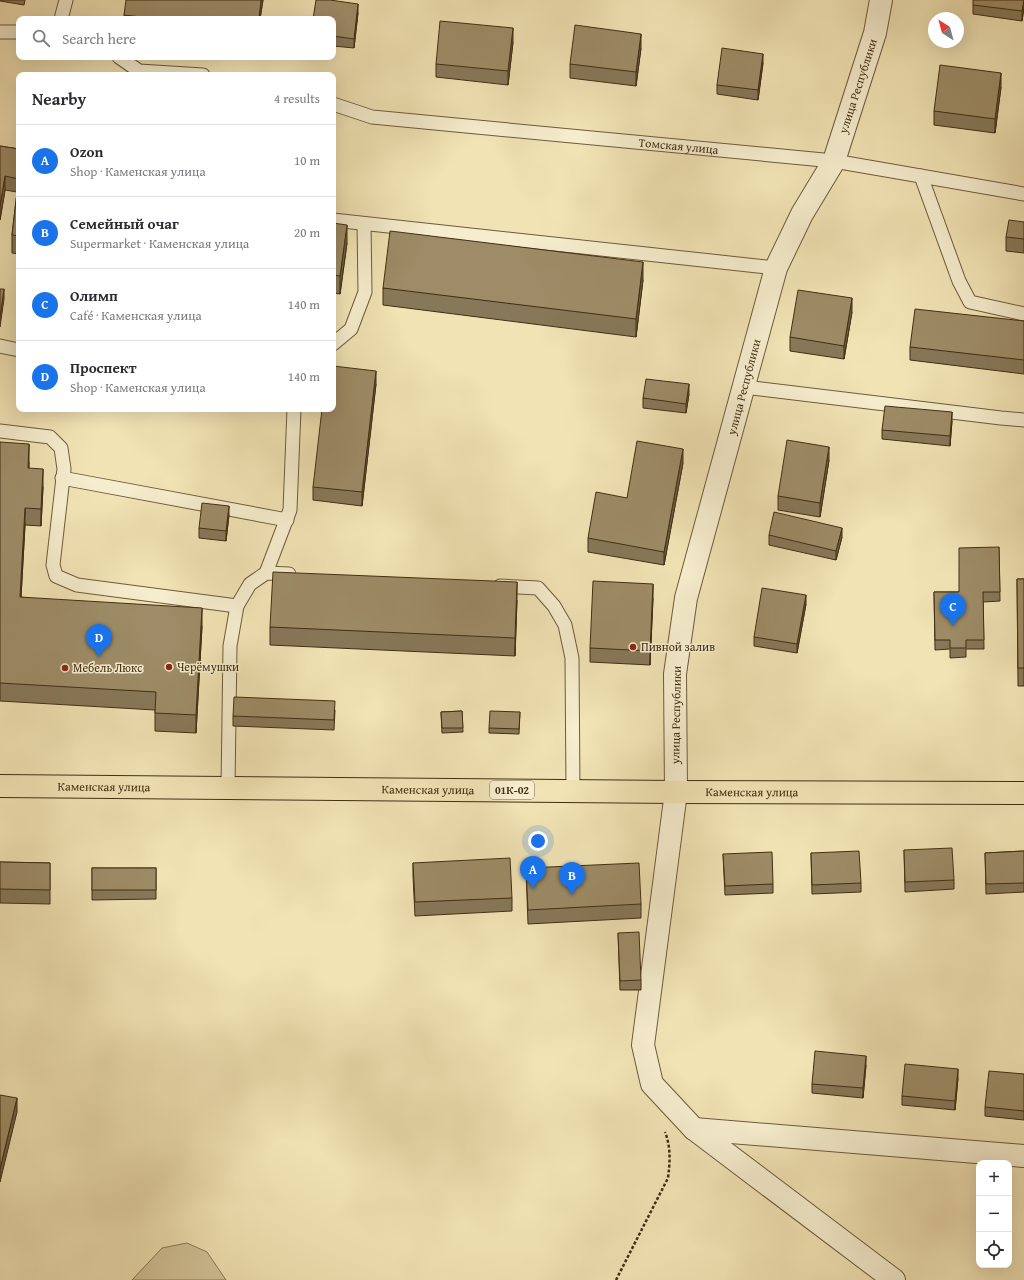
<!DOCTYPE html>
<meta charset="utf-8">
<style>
body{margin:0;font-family:"Gentium Book Plus",serif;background:#f2f2f3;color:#2b2b33}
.controls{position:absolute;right:12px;bottom:12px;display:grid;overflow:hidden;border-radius:8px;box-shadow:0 4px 16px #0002}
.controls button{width:36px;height:36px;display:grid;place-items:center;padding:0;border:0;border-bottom:1px solid #e1e1e2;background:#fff;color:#2b2b33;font:20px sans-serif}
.compass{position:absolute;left:928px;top:12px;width:36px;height:36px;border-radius:50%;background:#fff;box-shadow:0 4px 16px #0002;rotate:324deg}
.you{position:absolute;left:538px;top:841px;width:14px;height:14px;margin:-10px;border:3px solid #fff;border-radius:50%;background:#1a73e8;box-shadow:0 0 0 6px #1a73e833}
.badge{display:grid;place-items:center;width:26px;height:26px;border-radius:50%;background:#1a73e8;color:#fff;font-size:13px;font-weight:700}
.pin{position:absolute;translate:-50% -33px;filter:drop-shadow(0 1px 2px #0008)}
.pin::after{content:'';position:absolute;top:21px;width:14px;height:12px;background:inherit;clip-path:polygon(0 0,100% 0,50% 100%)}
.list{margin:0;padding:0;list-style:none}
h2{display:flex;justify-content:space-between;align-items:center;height:52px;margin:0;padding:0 16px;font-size:17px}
h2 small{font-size:13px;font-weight:400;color:#7c7c81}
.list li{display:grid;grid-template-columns:26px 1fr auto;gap:12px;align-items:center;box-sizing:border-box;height:72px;padding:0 16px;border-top:1px solid #e1e1e2}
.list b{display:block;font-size:15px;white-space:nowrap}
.list p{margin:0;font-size:13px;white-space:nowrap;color:#7c7c81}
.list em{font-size:13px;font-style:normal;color:#7c7c81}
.icon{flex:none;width:22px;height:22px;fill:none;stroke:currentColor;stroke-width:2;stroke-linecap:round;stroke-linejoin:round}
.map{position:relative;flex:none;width:1024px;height:1280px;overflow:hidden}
.search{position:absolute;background:#fff;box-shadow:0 4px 16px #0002;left:16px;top:16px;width:320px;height:44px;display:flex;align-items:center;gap:10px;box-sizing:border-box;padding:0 14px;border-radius:8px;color:#7c7c81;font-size:15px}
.panel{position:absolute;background:#fff;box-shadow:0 4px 16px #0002;left:16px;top:72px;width:320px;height:340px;border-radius:8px}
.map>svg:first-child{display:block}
.green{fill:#d3c499;stroke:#8a7956}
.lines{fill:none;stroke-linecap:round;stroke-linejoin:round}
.service-casing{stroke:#6d5b3b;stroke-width:15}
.minor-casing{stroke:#6d5b3b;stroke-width:24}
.primary-casing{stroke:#412e13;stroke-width:24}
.path{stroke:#412e13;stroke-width:2.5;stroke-dasharray:3 2;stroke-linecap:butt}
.service{stroke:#f6edce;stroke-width:13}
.minor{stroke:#f6edce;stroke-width:22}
.primary{stroke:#f1e3b4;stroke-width:22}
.wall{fill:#877859;stroke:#412e13}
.shaded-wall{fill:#6e6248;stroke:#412e13}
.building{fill:#9d8c67;stroke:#412e13}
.poi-dot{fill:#8f2418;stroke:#f6edce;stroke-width:1.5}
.labels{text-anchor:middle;stroke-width:3;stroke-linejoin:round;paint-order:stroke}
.shield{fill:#f6edce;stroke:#77674b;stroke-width:1}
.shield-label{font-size:11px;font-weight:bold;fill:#412e13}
.street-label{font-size:12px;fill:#412e13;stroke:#f6edce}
.poi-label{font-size:12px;fill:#412e13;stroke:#f6edce;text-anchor:start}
</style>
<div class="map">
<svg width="1024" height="1280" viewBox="0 0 1024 1280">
<rect width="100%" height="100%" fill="#f1e3b4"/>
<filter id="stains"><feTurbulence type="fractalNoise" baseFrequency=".005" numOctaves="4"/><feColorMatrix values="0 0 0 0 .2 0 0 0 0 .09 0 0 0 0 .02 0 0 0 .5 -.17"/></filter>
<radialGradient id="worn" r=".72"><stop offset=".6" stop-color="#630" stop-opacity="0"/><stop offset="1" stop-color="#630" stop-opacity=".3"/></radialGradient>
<polygon class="green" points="187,1243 207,1252 226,1280 132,1280 162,1248"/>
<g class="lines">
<g class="service-casing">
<g id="service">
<polyline points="61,19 66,0"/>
<polyline points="0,32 19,32"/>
<polyline points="119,57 139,71 203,75"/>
<path id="s1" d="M333,104L372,117L834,161L1024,194"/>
<polyline points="921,176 959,281 970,302 1024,314"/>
<polyline points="333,220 776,268"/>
<polyline points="333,344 351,329 365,292 364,224"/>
<polyline points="0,346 19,350"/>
<polyline points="744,387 1001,418 1024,420"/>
<polyline points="0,431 50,437 61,448 64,469 53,565 56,576 77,585 237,606"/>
<polyline points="62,478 287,520"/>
<polyline points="266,573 290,510 294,409"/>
<polyline points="500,586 538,588 554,606 565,625 572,658 573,791"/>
<polyline points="228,788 230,646 237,606 250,584 266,573 289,574"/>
</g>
</g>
<g class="minor-casing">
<g id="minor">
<polyline points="881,0 875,33 834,161 802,214 776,268 686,598 675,674 676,792 643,1045 652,1084 694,1129 894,1280"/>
<polyline points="694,1129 1024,1156"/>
</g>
</g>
<g class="primary-casing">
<g id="primary">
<path id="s2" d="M0,786L676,792L1024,793"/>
</g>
</g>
<path class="path" d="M616,1280L668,1178C670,1162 671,1147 665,1132"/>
<use href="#service" class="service"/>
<use href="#minor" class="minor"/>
<use href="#primary" class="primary"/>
</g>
<g class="wall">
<polygon points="0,0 25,0 24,5 0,1"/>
<polygon points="263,0 260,19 124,19 124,15"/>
<polygon points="1024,0 1024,7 1022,21 973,14 973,5"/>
<polygon points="358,13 354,48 333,46 333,19"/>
<polygon points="513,42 508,85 436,77 436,64"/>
<polygon points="641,48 636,86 570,78 570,64"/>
<polygon points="763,63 758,100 717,94 717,85"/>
<polygon points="1001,87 995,133 934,125 934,111"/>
<polygon points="0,146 19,149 19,254 12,253 12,235 17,192 5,190 0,220"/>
<polygon points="1024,222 1024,253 1006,251 1006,237"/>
<polygon points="333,223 347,243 340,294 333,293"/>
<polygon points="643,280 636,337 383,305 383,288"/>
<polygon points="852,312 844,359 790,351 790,337"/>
<polygon points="1024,321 1024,374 910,360 910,347"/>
<polygon points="376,384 362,506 313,500 313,487"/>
<polygon points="689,394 686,413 643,408 643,398"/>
<polygon points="952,421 950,446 882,439 882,430"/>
<polygon points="0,442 29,462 29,468 43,487 41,526 25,525 21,597 202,626 196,733 155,731 155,710 0,701"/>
<polygon points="829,460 820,517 778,510 778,496"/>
<polygon points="683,463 664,565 588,552 588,538 627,498"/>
<polygon points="229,515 226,541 199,538 199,528"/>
<polygon points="769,535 842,537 836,560 769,545"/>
<polygon points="999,547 1000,601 983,602 984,649 966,649 966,657 950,658 950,649 935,650 934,592 959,592"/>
<polygon points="1017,579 1024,579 1024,686 1018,686"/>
<polygon points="653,598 650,665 590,662 590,648"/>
<polygon points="517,600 515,656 270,645 270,627"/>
<polygon points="806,604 797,653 754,646 754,637"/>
<polygon points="335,710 334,730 233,726 233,716"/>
<polygon points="462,711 463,732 442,733 441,712"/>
<polygon points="520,712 519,734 489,733 489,728"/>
<polygon points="904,850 954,880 954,889 905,892"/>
<polygon points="1024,851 1024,892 986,894 985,853"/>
<polygon points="811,853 861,883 861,892 812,894"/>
<polygon points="723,854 773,884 773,893 725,895"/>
<polygon points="0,862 50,863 50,904 0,903"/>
<polygon points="413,863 512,898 512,911 415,916 413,876"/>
<polygon points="92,868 156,868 156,899 92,900"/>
<polygon points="526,868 641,904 641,918 528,924"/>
<polygon points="618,933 641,980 641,990 620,990"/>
<polygon points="866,1065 863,1098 812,1093 812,1084"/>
<polygon points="1024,1074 1024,1120 985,1116 985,1107"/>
<polygon points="958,1078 955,1110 902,1105 902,1096"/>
</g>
<g class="shaded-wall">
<polygon points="261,0 263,0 260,19 259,19"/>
<polygon points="1024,0 1024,7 1022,21 1022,11"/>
<polygon points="358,4 358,13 354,48 354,39"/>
<polygon points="513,28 513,42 508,85 508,71"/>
<polygon points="641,34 641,48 636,86 636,72"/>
<polygon points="763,54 763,63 758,100 758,90"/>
<polygon points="1001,73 1001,87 995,133 995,119"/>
<polygon points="5,176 5,190 0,220 0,206"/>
<polygon points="347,225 347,243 340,294 340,276"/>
<polygon points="643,262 643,280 636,337 636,319"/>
<polygon points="4,289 4,299 0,327 0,317"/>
<polygon points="852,298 852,312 844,359 844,346"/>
<polygon points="376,371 376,384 362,506 362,492"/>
<polygon points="689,384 689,394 686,413 686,404"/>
<polygon points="952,412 952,421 950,446 950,436"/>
<polygon points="29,444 29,462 28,486 28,468"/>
<polygon points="829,447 829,460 820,517 820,503"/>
<polygon points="683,449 683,463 664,565 664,552"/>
<polygon points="43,469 43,487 41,526 41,509"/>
<polygon points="229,506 229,515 226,541 226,531"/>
<polygon points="25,508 25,525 20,615 20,597"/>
<polygon points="842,528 842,537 836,560 836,551"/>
<polygon points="517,582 517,600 515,656 515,638"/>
<polygon points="653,584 653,598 650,665 650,651"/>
<polygon points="806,595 806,604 797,653 797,644"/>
<polygon points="202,608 202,626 196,733 196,715"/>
<polygon points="866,1056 866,1065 863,1098 863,1088"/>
<polygon points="958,1069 958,1078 955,1110 955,1101"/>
<polygon points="17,1098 17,1112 0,1182 0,1169"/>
</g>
<g class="building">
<polygon points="126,0 261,0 259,19 159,19 124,15"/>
<polygon points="316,0 330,0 358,4 354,39 333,36 333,19 313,19"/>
<polygon points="973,0 1024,0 1022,11 973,5"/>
<polygon points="440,21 513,28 508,71 436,64"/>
<polygon points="575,25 641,34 636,72 570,64"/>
<polygon points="722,48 763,54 758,90 717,85"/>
<polygon points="940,65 1001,73 995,119 934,111"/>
<polygon points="0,146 19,149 19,179 5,176 0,206"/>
<polygon points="18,184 19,184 19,236 12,235"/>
<polygon points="1009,220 1024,222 1024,239 1006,237"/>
<polygon points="333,223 347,225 340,276 333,275"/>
<polygon points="390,231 643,262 636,319 383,288"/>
<polygon points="0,289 4,289 0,317"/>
<polygon points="798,290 852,298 844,346 790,337"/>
<polygon points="915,309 1024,321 1024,360 910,347"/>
<polygon points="333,366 376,371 362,492 313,487 322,409 333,409"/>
<polygon points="646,379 689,384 686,404 643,398"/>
<polygon points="885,406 952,412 950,436 882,430"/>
<polygon points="787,440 829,447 820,503 778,496"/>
<polygon points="637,441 683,449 664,552 588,538 596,492 627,498"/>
<polygon points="0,442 29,444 28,468 43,469 41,509 25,508 20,597 202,608 196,715 155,713 156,692 0,683"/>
<polygon points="202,503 229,506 226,531 199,528"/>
<polygon points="774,512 842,528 836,551 769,535"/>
<polygon points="999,547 1000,592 983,592 984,640 966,640 966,648 950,648 950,640 935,640 934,592 959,592 959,548"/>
<polygon points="273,572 517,582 515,638 270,627"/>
<polygon points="1017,579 1024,579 1024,668 1018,668"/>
<polygon points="593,581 653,584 650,651 590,648"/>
<polygon points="762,588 806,595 797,644 754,637"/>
<polygon points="234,697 335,701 334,720 233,716"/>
<polygon points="462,711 463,728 442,728 441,712"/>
<polygon points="490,711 520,712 519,729 489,728"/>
<polygon points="952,848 954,880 905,882 904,850"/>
<polygon points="859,851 861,883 812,885 811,853"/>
<polygon points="1024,851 1024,883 986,884 985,853"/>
<polygon points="772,852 773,884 725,886 723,854"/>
<polygon points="510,858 512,898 415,902 413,863"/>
<polygon points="0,862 50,863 50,890 0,889"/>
<polygon points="639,863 641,904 528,910 526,868"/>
<rect x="92" y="868" width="64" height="22"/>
<polygon points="639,932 641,980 620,981 618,933"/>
<polygon points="815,1051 866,1056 863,1088 812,1084"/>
<polygon points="905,1064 958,1069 955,1101 902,1096"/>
<polygon points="989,1071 1024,1074 1024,1111 985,1107"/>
<polygon points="0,1095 17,1098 0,1169"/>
</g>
<g class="poi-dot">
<circle cx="633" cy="647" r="4"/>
<circle cx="169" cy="667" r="4"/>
<circle cx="65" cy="668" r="4"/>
</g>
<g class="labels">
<rect class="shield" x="490" y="781" width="44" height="18" rx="3"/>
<g class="shield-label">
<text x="512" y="794">01К-02</text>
</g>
<g class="street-label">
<text transform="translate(858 86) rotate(-72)" y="4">улица Республики</text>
<text dy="4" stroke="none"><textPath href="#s1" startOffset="349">Томская улица</textPath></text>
<text transform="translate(744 387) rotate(-75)" y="4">улица Республики</text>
<text transform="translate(676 715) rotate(-89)" y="4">улица Республики</text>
<text dy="4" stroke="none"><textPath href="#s2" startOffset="104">Каменская улица</textPath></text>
<text dy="4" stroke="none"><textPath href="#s2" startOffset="428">Каменская улица</textPath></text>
<text dy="4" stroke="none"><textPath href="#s2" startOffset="752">Каменская улица</textPath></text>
</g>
<g class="poi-label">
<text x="641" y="651">Пивной залив</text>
<text x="177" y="671">Черёмушки</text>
<text x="73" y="672">Мебель Люкс</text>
</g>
</g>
<rect width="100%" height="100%" filter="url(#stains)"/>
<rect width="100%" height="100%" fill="url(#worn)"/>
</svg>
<div class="controls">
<button>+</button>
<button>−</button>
<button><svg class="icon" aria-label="locate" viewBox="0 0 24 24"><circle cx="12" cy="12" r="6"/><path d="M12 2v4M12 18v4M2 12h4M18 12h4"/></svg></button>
</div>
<svg class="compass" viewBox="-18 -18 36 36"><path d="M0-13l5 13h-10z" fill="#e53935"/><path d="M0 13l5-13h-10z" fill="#7c7c81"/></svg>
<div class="you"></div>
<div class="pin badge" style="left:533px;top:889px">A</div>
<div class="pin badge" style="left:572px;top:895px">B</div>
<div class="pin badge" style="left:953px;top:626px">C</div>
<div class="pin badge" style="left:99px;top:657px">D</div>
<div class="search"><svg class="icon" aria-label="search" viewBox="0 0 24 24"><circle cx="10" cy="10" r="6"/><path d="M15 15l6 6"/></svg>Search here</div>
<section class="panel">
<h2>Nearby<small>4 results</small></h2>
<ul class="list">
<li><span class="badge">A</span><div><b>Ozon</b><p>Shop · Каменская улица</p></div><em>10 m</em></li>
<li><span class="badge">B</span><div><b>Семейный очаг</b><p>Supermarket · Каменская улица</p></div><em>20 m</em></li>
<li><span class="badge">C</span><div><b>Олимп</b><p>Café · Каменская улица</p></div><em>140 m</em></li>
<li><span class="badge">D</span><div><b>Проспект</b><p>Shop · Каменская улица</p></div><em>140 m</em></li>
</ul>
</section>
</div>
